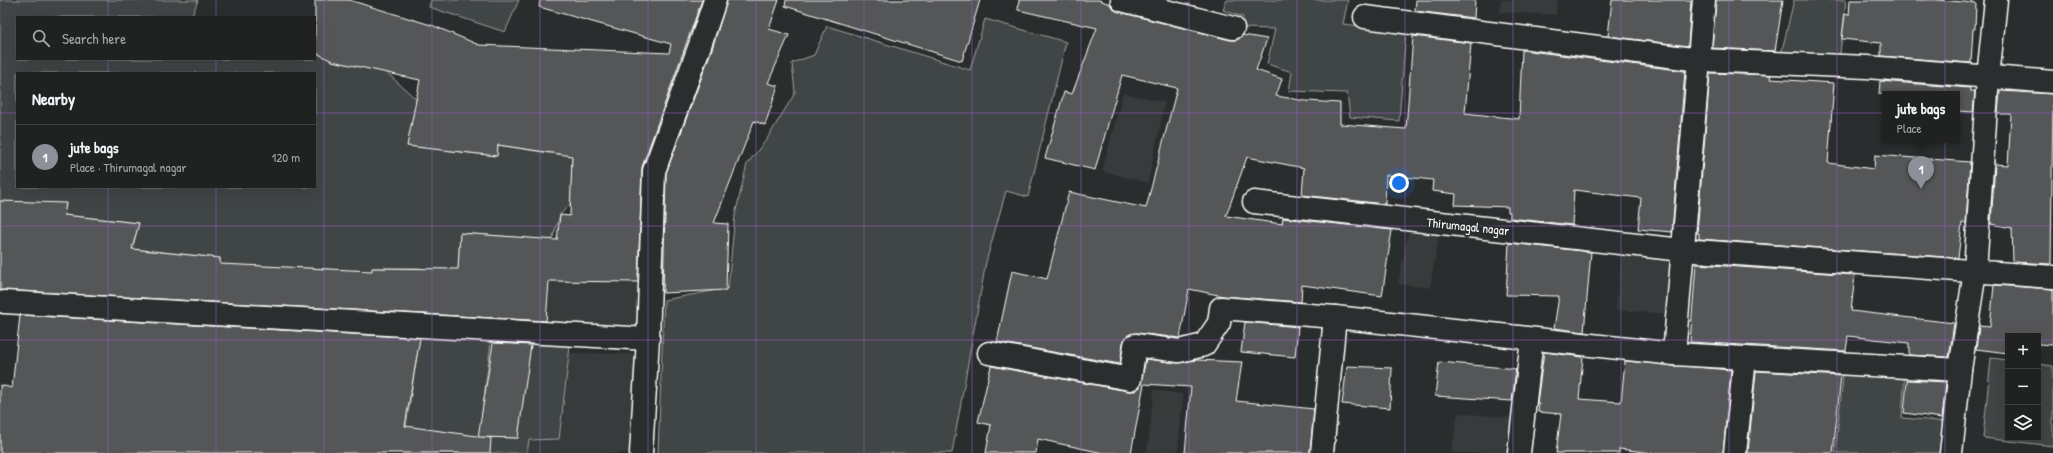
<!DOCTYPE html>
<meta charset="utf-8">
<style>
body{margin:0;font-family:"Patrick Hand",sans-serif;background:#282a2a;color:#f1f3f6}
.controls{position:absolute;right:12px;bottom:12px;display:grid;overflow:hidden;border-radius:0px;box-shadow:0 4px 16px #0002}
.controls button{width:36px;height:36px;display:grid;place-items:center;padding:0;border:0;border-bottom:1px solid #3d3f40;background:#202222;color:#f1f3f6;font:20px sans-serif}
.you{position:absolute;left:1399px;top:183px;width:14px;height:14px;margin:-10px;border:3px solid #fff;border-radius:50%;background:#1a73e8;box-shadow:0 0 0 6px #1a73e833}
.badge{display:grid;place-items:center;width:26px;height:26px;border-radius:50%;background:#8c9099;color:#fff;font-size:13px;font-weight:700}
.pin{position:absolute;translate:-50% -33px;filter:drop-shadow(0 1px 2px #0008)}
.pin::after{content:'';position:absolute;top:21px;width:14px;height:12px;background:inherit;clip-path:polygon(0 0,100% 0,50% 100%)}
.popup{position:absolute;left:1882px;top:91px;width:78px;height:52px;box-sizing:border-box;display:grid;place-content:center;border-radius:0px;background:#202222;filter:drop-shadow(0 1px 3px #0005);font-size:13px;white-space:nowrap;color:#a2a4a5}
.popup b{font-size:15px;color:#f1f3f6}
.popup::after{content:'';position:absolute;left:50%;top:100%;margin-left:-8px;border:8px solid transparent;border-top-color:#202222}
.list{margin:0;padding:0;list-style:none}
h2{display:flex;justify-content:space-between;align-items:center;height:52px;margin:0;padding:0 16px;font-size:17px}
h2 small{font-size:13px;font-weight:400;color:#a2a4a5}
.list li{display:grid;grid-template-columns:26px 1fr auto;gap:12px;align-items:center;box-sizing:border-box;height:64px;padding:0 16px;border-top:1px solid #3d3f40}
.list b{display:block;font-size:15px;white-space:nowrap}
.list p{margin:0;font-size:13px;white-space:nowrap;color:#a2a4a5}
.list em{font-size:13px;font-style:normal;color:#a2a4a5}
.icon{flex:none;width:22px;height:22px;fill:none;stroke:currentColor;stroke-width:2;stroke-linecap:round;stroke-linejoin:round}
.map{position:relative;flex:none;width:2053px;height:453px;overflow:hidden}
.search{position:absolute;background:#202222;box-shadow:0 4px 16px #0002;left:16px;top:16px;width:300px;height:44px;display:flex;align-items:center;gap:10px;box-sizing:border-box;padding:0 14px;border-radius:0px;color:#a2a4a5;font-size:15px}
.panel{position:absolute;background:#202222;box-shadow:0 4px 16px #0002;left:16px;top:72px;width:300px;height:116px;border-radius:0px}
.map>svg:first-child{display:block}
.built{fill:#373a3b}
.green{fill:#414445;stroke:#a0a2a2;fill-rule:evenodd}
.building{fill:#555758;stroke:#fff}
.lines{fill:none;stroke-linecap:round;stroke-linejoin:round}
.minor-casing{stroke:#fff;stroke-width:25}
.minor{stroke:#2a2d2e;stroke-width:22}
.grid{fill:none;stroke:#9c61cf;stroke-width:1;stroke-opacity:0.55}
.labels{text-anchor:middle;stroke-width:3.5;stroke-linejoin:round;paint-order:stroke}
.street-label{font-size:13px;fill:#fff;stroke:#2a2d2e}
</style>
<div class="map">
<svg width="2053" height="453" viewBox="0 0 2053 453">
<rect width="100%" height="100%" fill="#2a2d2e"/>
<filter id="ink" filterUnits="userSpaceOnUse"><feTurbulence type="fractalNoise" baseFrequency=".025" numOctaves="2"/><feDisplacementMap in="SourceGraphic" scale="8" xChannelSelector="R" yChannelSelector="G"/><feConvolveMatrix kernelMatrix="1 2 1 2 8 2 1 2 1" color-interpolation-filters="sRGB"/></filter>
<g filter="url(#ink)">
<g class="built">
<polygon points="1501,0 1557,0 1556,15 1500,12"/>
<polygon points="1123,93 1165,102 1148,183 1102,171"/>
<polygon points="1409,229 1439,233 1430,288 1398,284"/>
<polygon points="1622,249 1673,257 1670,314 1616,310"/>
<polygon points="553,281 640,282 642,334 545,329 549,282"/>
<polygon points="569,353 642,354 636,453 527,453 529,440 559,439"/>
<polygon points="1154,390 1183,394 1178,453 1147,453"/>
<polygon points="1458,413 1513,418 1507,453 1451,453"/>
</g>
<g class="green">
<path d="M0,0H198L192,16L197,17H17V59H315V52L332,61L386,72L416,99L408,146L496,156L498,145L549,153L572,152L571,203L560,215L552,240L460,233L458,277L419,268H373L372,278L328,269L252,266L249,311L221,312L220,258L132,249L139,223L64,215L66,204L0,201ZM17,73H315V187H17Z"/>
<polygon points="431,0 519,0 505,32 429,7"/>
<polygon points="1227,0 1348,0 1343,24 1406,31 1399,121 1350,117 1347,93 1289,91 1292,72 1267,64 1275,29 1242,28 1243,17 1223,10"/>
<polygon points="1794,0 1846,0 1839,62 1780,59"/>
<polygon points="985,19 1066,42 1028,197 1006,191 986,262 952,453 658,453 664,300 728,288 735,215 747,164 767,139 795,93 792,63 814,55 827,26 970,70"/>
<polygon points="421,330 492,334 479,437 518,438 531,335 571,338 559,439 529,440 527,453 402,453"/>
<polygon points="1991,358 2008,360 2008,438 2038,438 2038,364 2053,366 2053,446 1983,438"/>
<polygon points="1844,369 1905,371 1902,418 1950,422 1946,453 1835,453"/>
</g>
<g class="building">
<polygon points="315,0 349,0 434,26 479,45 669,53 671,44 539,7 540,0 702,0 642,167 638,282 549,281 546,321 0,290 0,201 66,203 64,215 139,223 132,249 220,258 220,264 372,271 372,268 458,269 460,233 557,240 560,215 570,216 572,156 498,145 497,156 407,146 420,80 332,61 315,52"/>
<polygon points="727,0 779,0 769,29 789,35 768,83 778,86 765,125 754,121 714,223 728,224 726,290 663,293 666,173 712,49"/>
<polygon points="786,0 980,0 962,61 785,6"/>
<polygon points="1019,0 1099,0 1110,4 1113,9 1119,12 1230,40 1237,40 1243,35 1267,39 1256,70 1282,79 1276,96 1306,101 1340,103 1340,124 1406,129 1413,36 1471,43 1465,113 1519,119 1522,50 1685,71 1672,232 1638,229 1641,198 1574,190 1572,225 1510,218 1510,212 1508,212 1508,207 1455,205 1456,194 1432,191 1433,180 1386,175 1385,204 1302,195 1304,168 1247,157 1226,216 1282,224 1283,218 1392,230 1382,296 1302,285 1301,302 1223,296 1189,289 1180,338 1137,333 1130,334 1125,338 1123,343 1120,364 997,342 1012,271 1047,279 1069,192 1146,208 1177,88 1122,75 1095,170 1045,158 1064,92 1072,94 1097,28 1018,10"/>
<polygon points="1416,0 1475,0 1474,18 1415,11"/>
<polygon points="1612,0 1691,0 1688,46 1608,36"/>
<polygon points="1716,0 1783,0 1775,51 1712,48"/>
<polygon points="1850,0 1936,0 1976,3 1975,29 1973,29 1971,63 1881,56 1881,43 1842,39 1845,14 1849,15"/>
<polygon points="1710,73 1771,75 1770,79 1834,83 1828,163 1874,169 1875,155 1970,162 1966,223 1962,223 1958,258 1699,239 1699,233 1697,233"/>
<polygon points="1880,81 1970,88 1970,91 1975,91 1973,112 1957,111 1957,94 1879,94"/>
<polygon points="2000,91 2053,94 2051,264 2013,262 2012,228 1991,224 1995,164 2008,165 2011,114 1998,114"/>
<polygon points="1509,243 1591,252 1584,332 1554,328 1559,296 1506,295"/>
<polygon points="1696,264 1855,275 1851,311 1954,323 1949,357 1909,355 1909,343 1848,336 1846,351 1690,342"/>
<polygon points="1994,285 2053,289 2053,345 2038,344 2038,336 2008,336 2008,353 1976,349 1979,326 1990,327"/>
<polygon points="20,315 420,338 405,426 491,438 490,453 0,453 0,385 12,388"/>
<polygon points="1245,322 1298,327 1295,357 1241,352"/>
<polygon points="493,343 531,345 518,438 478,437"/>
<polygon points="1544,352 1583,357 1579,399 1621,402 1625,361 1731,370 1723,453 1654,453 1619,449 1619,453 1556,453 1561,414 1538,412 1539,403 1537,403"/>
<polygon points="1146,359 1178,363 1197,360 1242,362 1236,401 1314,409 1310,453 1185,453 1191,387 1144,384 1131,453 1103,453 1038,439 1036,453 986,453 991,425 978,422 991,366 1128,391 1135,391 1140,387"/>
<polygon points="1439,362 1516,369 1512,401 1435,396"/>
<polygon points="1347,366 1392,368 1390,408 1342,404"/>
<polygon points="1756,371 1841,376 1833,453 1748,453"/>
<polygon points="1907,380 1946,382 1942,418 1904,413"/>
</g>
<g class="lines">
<g class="minor-casing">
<g id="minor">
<polyline points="1122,0 1233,28"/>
<polyline points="1365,17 1700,60 1867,67 2053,82"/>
<polyline points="1254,202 1682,250 2053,277"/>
<polyline points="4,302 648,339"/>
<polyline points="989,353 1130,379 1135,345 1179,351 1204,345 1219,323 1221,308 1335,317 1674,354 1960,370"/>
<polyline points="1674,354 1704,0"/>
<polyline points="641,453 648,339 654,171 700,45 715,0"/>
<polyline points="1322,453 1335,317"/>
<polyline points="1519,453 1532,339"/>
<polyline points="1735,453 1745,358"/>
<polyline points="1951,453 1960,370 1975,271 1988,77 1996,0"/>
</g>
</g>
<use href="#minor" class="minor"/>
</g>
</g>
<path class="grid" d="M108,0V17M216,0V17M324,0V453M432,0V453M540,0V453M648,0V453M756,0V453M864,0V453M972,0V453M1081,0V453M1189,0V453M1297,0V453M1405,0V453M1513,0V453M1621,0V453M1729,0V453M1837,0V453M1945,0V453M108,59V73M216,59V73M0,113H17M315,113H2053M108,187V453M216,187V453M0,226H2053M0,340H2008M2038,340H2053"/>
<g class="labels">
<g class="street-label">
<text transform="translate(1468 226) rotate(6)" y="5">Thirumagal nagar</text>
</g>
</g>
</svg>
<div class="controls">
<button>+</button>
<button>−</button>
<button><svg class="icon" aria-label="layers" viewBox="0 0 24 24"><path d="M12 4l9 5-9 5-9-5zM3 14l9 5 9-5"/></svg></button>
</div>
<div class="you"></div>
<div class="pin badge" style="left:1921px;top:189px">1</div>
<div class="popup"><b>jute bags</b>Place</div>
<div class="search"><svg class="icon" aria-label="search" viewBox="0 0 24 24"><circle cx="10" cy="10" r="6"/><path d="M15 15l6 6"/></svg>Search here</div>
<section class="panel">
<h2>Nearby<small></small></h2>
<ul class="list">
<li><span class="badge">1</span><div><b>jute bags</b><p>Place · Thirumagal nagar</p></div><em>120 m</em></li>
</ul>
</section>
</div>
